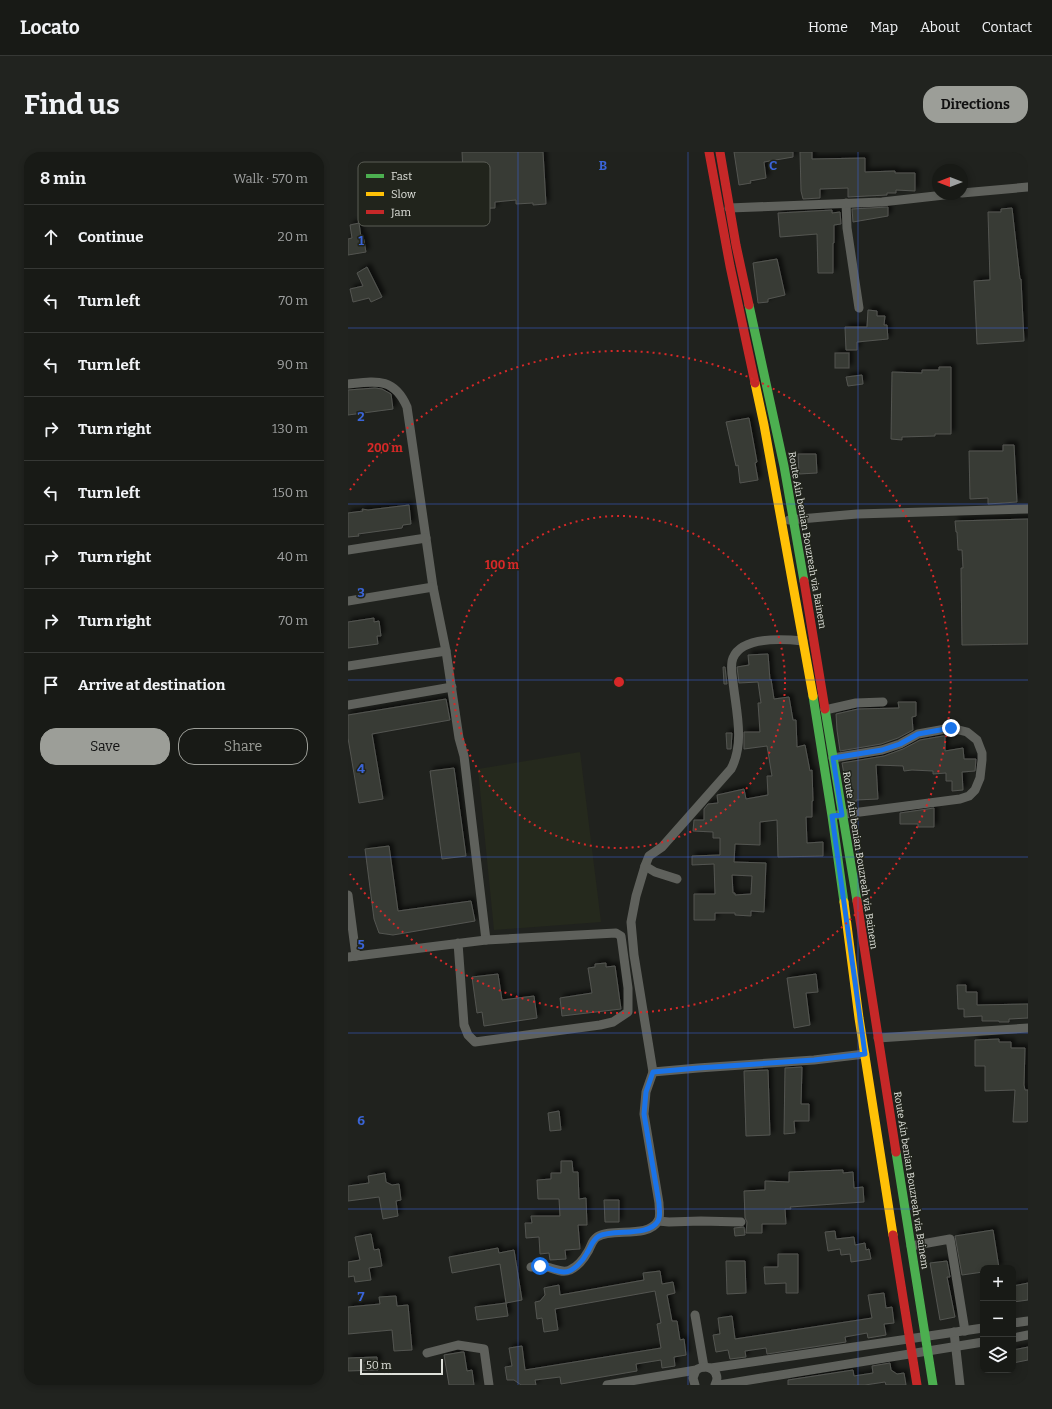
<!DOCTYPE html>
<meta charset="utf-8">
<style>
body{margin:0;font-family:Bitter,serif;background:#21231f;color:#f1f3f6}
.controls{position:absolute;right:12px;bottom:12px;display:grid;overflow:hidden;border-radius:8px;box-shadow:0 2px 6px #0003}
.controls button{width:36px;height:36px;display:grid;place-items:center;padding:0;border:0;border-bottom:1px solid #363835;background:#181a16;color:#f1f3f6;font:20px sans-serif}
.compass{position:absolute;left:584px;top:12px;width:36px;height:36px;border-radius:50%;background:#181a16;box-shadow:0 2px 6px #0003;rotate:270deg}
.scale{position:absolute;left:12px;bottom:10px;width:83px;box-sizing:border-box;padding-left:4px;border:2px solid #dee0da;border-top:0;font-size:11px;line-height:14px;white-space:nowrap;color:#dee0da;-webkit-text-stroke:3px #21241c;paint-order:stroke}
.stop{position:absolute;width:12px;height:12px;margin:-9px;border:3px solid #1a73e8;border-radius:50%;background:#fff}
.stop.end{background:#1a73e8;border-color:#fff;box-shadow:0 1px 4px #0008}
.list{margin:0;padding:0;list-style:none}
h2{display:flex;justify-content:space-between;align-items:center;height:52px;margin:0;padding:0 16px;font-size:17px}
h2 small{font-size:13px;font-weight:400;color:#9fa1a1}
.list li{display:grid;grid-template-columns:26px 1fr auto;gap:12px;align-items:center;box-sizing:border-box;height:64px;padding:0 16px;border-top:1px solid #363835}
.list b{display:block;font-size:15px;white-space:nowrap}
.list em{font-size:13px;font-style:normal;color:#9fa1a1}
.actions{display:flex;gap:8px;padding:12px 16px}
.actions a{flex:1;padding:9px 0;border:1px solid #9c9e98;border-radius:16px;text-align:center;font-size:14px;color:#9c9e98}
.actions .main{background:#9c9e98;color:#111}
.icon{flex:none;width:22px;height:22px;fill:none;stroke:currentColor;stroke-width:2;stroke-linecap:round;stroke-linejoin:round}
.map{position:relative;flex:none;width:680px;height:1233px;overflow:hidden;border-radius:16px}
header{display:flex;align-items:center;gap:24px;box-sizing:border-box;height:56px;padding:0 20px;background:#181a16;border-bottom:1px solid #363835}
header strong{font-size:19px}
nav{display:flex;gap:22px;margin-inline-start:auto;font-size:14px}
.intro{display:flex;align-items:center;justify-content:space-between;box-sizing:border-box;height:96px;padding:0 24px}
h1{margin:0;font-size:28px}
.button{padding:10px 18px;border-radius:16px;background:#9c9e98;color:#111;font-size:14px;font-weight:700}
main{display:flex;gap:24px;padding:0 24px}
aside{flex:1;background:#181a16;border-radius:16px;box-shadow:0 2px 6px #0003}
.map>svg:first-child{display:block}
.built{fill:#25291d}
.building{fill:#393b34;stroke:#535551;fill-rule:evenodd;filter:url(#shadow)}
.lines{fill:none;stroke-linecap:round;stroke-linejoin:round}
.street{stroke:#5f615c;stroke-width:9}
.fast{stroke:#4caf50;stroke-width:9}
.slow{stroke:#ffc107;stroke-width:9}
.jam{stroke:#c62828;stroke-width:9}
.route{stroke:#1a73e8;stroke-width:5}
.grid{fill:none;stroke:#3a64d8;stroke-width:1;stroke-opacity:0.55}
.ring{fill:none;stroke:#d62828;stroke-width:2;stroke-dasharray:2 4}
.labels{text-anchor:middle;stroke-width:3;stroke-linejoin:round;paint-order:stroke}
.street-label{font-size:10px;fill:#dee0da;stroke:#21241c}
.key{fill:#21241c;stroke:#5a5c55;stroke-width:1}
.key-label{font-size:11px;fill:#dee0da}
.grid-label{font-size:13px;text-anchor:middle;font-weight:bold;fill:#3a64d8;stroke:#21241c;stroke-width:3;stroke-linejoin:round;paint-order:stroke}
.centre{fill:#d62828;stroke:#21241c;stroke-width:2}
.ring-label{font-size:12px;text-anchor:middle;font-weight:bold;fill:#d62828;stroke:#21241c;stroke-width:3;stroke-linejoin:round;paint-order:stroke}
</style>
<header>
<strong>Locato</strong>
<nav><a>Home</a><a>Map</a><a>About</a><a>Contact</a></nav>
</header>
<div class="intro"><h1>Find us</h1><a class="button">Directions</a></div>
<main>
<aside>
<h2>8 min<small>Walk · 570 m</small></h2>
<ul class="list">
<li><svg class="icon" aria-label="ahead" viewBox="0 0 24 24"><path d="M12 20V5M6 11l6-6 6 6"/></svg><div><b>Continue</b></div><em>20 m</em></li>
<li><svg class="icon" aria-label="left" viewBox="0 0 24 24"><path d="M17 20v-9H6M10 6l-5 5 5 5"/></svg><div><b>Turn left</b></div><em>70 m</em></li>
<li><svg class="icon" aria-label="left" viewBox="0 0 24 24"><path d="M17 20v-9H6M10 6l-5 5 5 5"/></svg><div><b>Turn left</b></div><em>90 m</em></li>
<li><svg class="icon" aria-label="right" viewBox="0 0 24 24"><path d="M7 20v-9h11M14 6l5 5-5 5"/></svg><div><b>Turn right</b></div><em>130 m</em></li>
<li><svg class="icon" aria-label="left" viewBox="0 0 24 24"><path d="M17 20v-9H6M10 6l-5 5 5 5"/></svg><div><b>Turn left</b></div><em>150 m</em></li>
<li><svg class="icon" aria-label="right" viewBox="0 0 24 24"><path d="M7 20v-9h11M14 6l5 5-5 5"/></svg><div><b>Turn right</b></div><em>40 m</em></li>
<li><svg class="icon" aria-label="right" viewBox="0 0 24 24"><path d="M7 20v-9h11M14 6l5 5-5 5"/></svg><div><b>Turn right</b></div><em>70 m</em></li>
<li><svg class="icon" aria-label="arrive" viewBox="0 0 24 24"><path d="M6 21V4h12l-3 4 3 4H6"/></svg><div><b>Arrive at destination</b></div></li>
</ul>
<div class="actions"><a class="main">Save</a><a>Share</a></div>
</aside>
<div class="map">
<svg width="680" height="1233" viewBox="0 0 680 1233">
<defs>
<filter id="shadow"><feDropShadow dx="3.5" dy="-3.5" stdDeviation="2" flood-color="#0009"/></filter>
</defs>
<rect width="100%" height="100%" fill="#20221e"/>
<polygon class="built" points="232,600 253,770 146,778 130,617"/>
<g class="building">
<polygon points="114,0 195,0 198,52 185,53 185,51 168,52 168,48 147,50 147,56 117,57"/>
<polygon points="386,0 445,0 445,5 416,10 418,26 402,29 403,31 391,33"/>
<polygon points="452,0 464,0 464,7 517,6 517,20 547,19 547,21 567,21 567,39 548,38 548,41 539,41 539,43 500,45 500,36 472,37 472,46 455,47 453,39"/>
<polygon points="540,55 540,64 505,70 504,57"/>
<polygon points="664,56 672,127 673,127 676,189 629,192 626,129 642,128 640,60 653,60 653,57"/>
<polygon points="484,58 484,61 492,60 493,72 486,73 486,91 485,91 485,121 470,121 469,82 432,85 430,61"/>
<polygon points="11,71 13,85 15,84 18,100 0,103 0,87 4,86 2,73"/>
<polygon points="429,107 437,143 420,147 420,150 410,151 405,111"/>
<polygon points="19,115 34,145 23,150 21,146 5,150 2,137 15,134 9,121"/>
<polygon points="520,158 529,159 529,164 537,164 536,173 539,173 540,187 509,190 509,198 498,198 497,175 519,175"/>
<rect x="487" y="201" width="14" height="15"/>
<polygon points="591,215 603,215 603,282 587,282 587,284 554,285 554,288 543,287 544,220 574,221 574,218 591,218"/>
<polygon points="514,223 515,232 500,234 498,225"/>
<polygon points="27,236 34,237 43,242 45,257 0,263 0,238"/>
<polygon points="401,266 409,310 407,311 410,328 392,331 390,313 388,314 378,270"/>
<polygon points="655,293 666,293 669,350 640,352 640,346 622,347 621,299 655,299"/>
<polygon points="450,302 468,302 469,321 451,322"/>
<polygon points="61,353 63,372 55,373 54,376 10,382 11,384 0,385 0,361 15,359 14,357 20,358"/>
<polygon points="680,367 680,492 614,493 613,416 615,416 614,398 610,398 609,380 608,380 607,369"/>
<polygon points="26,466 26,470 31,469 33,484 29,484 30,492 0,496 0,470"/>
<path d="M420,502L422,528L423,527L426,547L441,545L445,568H448L449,595L457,593L462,619L464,618L465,649H464V665H458L459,691L475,690V704L430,705L429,668L412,670V693L387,692L386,710L418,711L416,760L403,759V764L387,763V761H367V768H346V742H367L366,712L344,713V704L372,703V686H365V680L345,679L346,668H356V657L360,652L370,651L369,643L396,637L398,647L420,643L419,624H424L419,594L396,597V580H412L410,551H413L410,530L391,531L389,515L401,513L400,503ZM384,723L404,724L403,742L387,743V741H385Z"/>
<polygon points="375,515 377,515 379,532 376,532"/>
<polygon points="98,547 102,568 24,582 35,647 11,651 0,586 0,563"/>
<polygon points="550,550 568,550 568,564 564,565 565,578 550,586 533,592 492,599 489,578 488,562 510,557 551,556"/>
<polygon points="378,581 384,581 383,597 379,597"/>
<polygon points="595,584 597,584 597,599 615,596 616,607 628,607 627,619 614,620 615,638 604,639 604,629 598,629 598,621 585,622 585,619 564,618 556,619 555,614 528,613 530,647 508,648 508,650 501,650 494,611 536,604 555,597 572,588"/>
<polygon points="106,616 118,704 94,707 82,619"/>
<polygon points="586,656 586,675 570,675 570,672 552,672 552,661"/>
<polygon points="41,694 50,759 123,749 127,769 45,783 31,781 26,767 17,697"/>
<polygon points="258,811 258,815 267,814 273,857 214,864 212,846 244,841 240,816 247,815 247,812"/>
<polygon points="150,822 154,848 186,844 189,866 136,874 134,860 129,861 124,825"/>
<polygon points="468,822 470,840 458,841 462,873 446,876 439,826"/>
<polygon points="609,833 618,833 618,840 629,840 629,853 680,852 680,866 661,867 661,870 651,870 651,869 634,869 634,864 616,865 616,857 610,857"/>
<polygon points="651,887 651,890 663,890 663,896 677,896 676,933 677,938 680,938 680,969 678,970 665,970 667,938 637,939 637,914 627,914 627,888"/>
<polygon points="454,915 453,952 461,952 461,969 446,969 447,981 436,982 437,916"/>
<polygon points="420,918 422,983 398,984 396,919"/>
<polygon points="211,959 213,978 202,979 200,961"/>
<polygon points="213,1009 224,1009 225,1020 230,1020 231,1047 238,1046 239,1073 230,1073 232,1097 217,1098 218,1107 202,1108 201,1101 192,1102 191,1085 178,1086 177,1071 184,1071 183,1064 212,1064 211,1047 190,1047 189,1028 203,1027 203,1021 213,1021"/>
<polygon points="495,1018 495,1021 505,1020 506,1036 515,1035 516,1050 442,1055 443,1057 437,1057 438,1072 414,1072 414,1081 398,1081 399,1070 397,1066 396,1039 417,1038 417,1029 441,1030 441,1020"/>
<polygon points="37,1021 38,1030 44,1033 51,1032 53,1048 48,1049 50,1064 35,1067 31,1045 0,1049 0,1034 21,1031 20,1024"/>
<polygon points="256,1048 271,1048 271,1070 257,1070"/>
<polygon points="396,1075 397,1083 387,1084 386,1076"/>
<polygon points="645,1078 651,1116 635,1116 635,1120 614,1123 607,1084"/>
<polygon points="487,1079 488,1087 506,1085 507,1093 517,1091 518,1098 521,1097 523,1107 503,1110 502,1102 493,1103 492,1097 480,1099 477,1080"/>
<polygon points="23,1082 26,1098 31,1097 34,1114 21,1116 23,1128 7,1130 6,1124 0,1125 0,1110 12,1108 7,1085"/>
<polygon points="150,1096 151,1101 166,1098 174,1148 158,1151 152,1112 104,1121 101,1105"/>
<polygon points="430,1102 450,1102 450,1141 438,1141 438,1131 417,1132 416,1115 430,1115"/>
<polygon points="378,1109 397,1109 398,1141 379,1142"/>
<polygon points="599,1109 602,1125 599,1125 607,1165 592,1168 582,1111"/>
<polygon points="312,1119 314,1132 325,1130 327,1141 319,1143 324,1169 329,1169 332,1188 336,1187 338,1203 326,1205 327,1214 314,1216 313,1208 288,1212 289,1219 213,1232 212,1225 187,1228 188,1233 173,1233 166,1228 159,1228 157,1215 164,1214 161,1196 174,1194 177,1218 313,1196 309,1172 313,1171 307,1139 207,1157 210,1178 196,1180 194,1166 189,1167 187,1150 192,1149 197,1143 196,1136 211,1133 212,1143 296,1128 295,1121"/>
<polygon points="680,1131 680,1148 665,1150 665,1134"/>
<polygon points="536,1141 538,1156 544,1155 546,1171 536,1172 538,1183 520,1186 519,1181 497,1185 498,1190 419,1202 418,1196 397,1199 398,1205 382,1207 380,1198 368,1200 365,1183 372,1182 370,1166 384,1164 387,1187 524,1166 520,1143"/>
<polygon points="48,1144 49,1154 60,1153 64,1198 46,1199 44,1178 0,1182 0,1155 32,1152 31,1145"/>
<polygon points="158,1151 160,1164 129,1168 127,1155"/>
<polygon points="680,1195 680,1208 665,1211 665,1198"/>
<polygon points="114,1200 116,1200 119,1219 124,1218 126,1233 101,1233 96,1203"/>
<polygon points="29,1205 30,1218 0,1219 0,1206"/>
<polygon points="542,1211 543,1218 549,1222 556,1221 558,1233 538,1233 537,1230 517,1233 440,1233 440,1228 505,1218 506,1224 525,1221 524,1214"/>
</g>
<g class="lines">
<g class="street">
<polyline points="614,41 680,35"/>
<polyline points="498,51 499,76 511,156"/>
<polyline points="381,56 534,50 605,42"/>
<path d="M0,232C28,229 46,225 59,255L85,435L98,499"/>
<polyline points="441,368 509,362 680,357"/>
<polyline points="0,398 78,386"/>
<polyline points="0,449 85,435"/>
<polyline points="0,514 98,499 111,586 116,604 138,788"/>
<polyline points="0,553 104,535"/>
<polyline points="477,558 508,551 535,550"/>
<polyline points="485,606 534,598 552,592 570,582 603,576 619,580 629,588 634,601 634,608 632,626 627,638 621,644 612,647 489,663"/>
<polyline points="297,714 288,744 283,770 286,803 305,920"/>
<path d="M329,727L307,720L297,714L301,704L314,695L383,617C397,591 388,558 385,530C384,523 382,513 385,506C394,484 436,487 455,489"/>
<polyline points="0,743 8,804"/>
<polyline points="0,805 138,788 268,781 273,784 280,836 280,860 265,870 252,873 127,890 120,883 116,873 110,791"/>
<polyline points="530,886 680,876"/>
<polyline points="310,1069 321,1070 353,1069 393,1070"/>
<polyline points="563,1094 602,1087 617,1179"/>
<path d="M183,1115C188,1114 193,1114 198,1115C206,1116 214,1122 222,1118C229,1115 236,1107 239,1101C243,1096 243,1089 249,1085C263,1075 300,1087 310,1069C313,1064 311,1057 311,1051L296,962L298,940L305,920L350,916L466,908L517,902"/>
<polyline points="347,1163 356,1215"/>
<polyline points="665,1171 680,1169"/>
<polyline points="606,1180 612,1233"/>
<polyline points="665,1186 680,1183"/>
<polyline points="79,1201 110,1193 136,1197 141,1233"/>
<polyline points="363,1216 635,1176"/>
<path d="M259,1233L348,1218C360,1210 374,1220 367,1233"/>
<polyline points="347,1233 345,1226 348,1218"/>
<polyline points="371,1233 635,1190"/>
</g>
<g class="fast">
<polyline points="401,153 436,314 456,429"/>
<polyline points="465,544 484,664 496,750"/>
<polyline points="477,557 509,749"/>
<polyline points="548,1000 585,1233"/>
</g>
<g class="slow">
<polyline points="407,231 416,273 465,544"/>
<polyline points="496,750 511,866 545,1083"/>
</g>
<g class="jam">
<polyline points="361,0 382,114 407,231"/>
<polyline points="372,0 388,93 401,153"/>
<polyline points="456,429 477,557"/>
<polyline points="509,749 548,1000"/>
<polyline points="545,1083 569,1233"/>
</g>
</g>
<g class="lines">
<path class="route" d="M192,1114C199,1115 208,1120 216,1120C225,1120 235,1109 239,1101C243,1095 244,1088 251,1084C266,1077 301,1085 310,1069C313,1064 311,1057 311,1051L296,962L298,940L305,920L350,916L466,908L517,902L484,664L494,663L485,606L534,598L552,592L570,582L603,576"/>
</g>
<path class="grid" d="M170,0V1233M340,0V1233M510,0V1233M0,176H680M0,352H680M0,528H680M0,705H680M0,881H680M0,1057H680"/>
<g class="ring">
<circle cx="271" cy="530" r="166"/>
<path d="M2 338A331 331 0 1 1 2 722"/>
</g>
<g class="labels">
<g class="street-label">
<text transform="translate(460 388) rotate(80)" y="4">Route Ain benian Bouzreah via Bainem</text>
<text transform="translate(513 708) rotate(81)" y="4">Route Ain benian Bouzreah via Bainem</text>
<text transform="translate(564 1028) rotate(81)" y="4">Route Ain benian Bouzreah via Bainem</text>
</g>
</g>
<rect x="10" y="10" width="132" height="64" rx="6" class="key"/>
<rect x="18" y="22" width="18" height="4" fill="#4caf50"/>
<rect x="18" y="40" width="18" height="4" fill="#ffc107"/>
<rect x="18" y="58" width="18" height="4" fill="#c62828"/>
<g class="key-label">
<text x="43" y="28">Fast</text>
<text x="43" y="46">Slow</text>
<text x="43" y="64">Jam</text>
</g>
<g class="grid-label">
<text x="255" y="18">B</text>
<text x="425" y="18">C</text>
<text x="13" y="93">1</text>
<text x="13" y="269">2</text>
<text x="13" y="445">3</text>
<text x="13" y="621">4</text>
<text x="13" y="797">5</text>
<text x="13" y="973">6</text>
<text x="13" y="1149">7</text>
</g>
<circle cx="271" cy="530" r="6" class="centre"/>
<g class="ring-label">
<text x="37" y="300">200 m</text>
<text x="154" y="417">100 m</text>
</g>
</svg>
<div class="controls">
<button>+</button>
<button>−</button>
<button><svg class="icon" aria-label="layers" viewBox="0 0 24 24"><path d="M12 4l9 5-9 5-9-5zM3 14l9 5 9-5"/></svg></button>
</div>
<svg class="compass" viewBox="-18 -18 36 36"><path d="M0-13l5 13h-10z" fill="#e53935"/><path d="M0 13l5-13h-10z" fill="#9fa1a1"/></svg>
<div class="scale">50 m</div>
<div class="stop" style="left:192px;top:1114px"></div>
<div class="stop end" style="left:603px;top:576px"></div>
</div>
</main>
